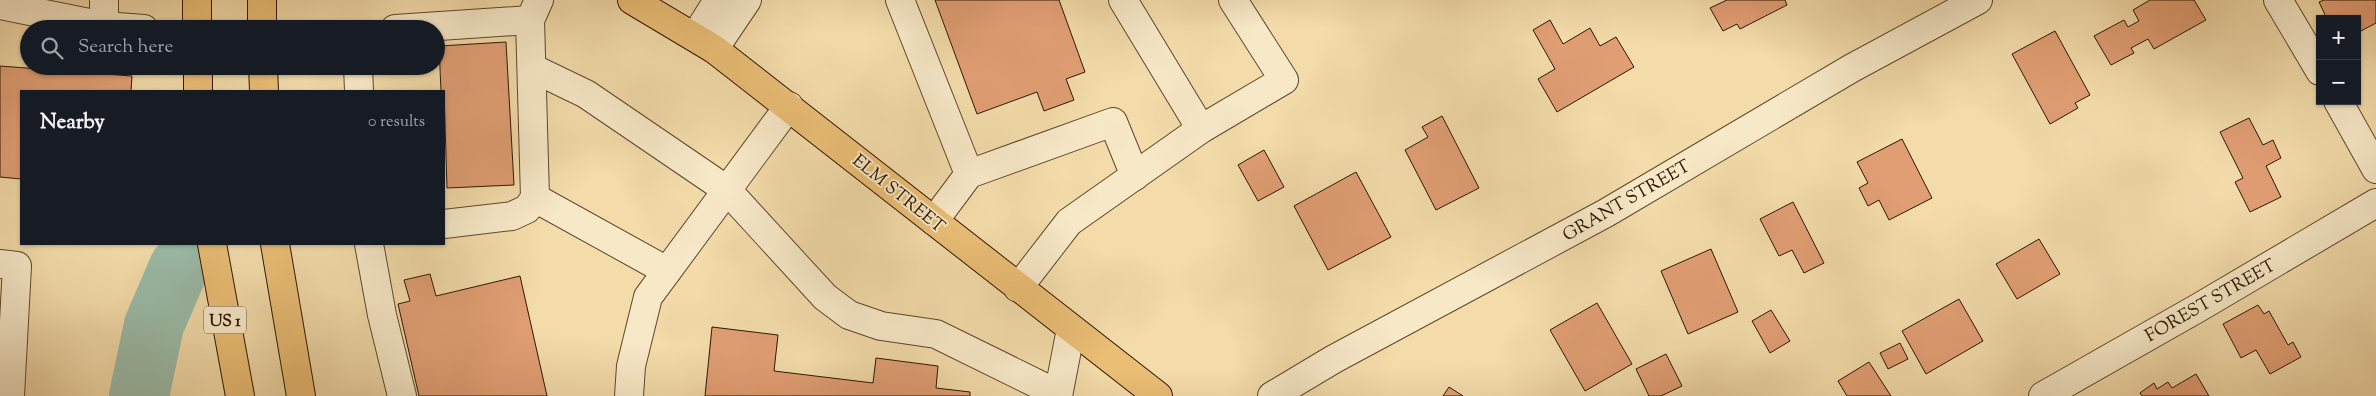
<!DOCTYPE html>
<meta charset="utf-8">
<style>
body{margin:0;font-family:"Sorts Mill Goudy",serif;background:#242831;color:#f1f3f6}
.controls{position:absolute;right:15px;top:15px;display:grid;overflow:hidden;border-radius:0px;box-shadow:0 1px 4px #0004}
.controls button{width:45px;height:45px;display:grid;place-items:center;padding:0;border:0;border-bottom:1px solid #363941;background:#171b24;color:#f1f3f6;font:25px sans-serif}
.list{margin:0;padding:0;list-style:none}
h2{display:flex;justify-content:space-between;align-items:center;height:65px;margin:0;padding:0 20px;font-size:21px}
h2 small{font-size:16px;font-weight:400;color:#9ea1a6}
.icon{flex:none;width:28px;height:28px;fill:none;stroke:currentColor;stroke-width:2;stroke-linecap:round;stroke-linejoin:round}
.map{position:relative;flex:none;width:2376px;height:396px;overflow:hidden}
.search{position:absolute;background:#171b24;box-shadow:0 1px 4px #0004;left:20px;top:20px;width:425px;height:55px;display:flex;align-items:center;gap:12px;box-sizing:border-box;padding:0 18px;border-radius:28px;color:#9ea1a6;font-size:19px}
.panel{position:absolute;background:#171b24;box-shadow:0 1px 4px #0004;left:20px;top:90px;width:425px;height:155px;border-radius:0px}
.map>svg:first-child{display:block}
.lines{fill:none;stroke-linecap:round;stroke-linejoin:round}
.river{stroke:#9bbba8;stroke-width:60}
.building{fill:#e19e74;stroke:#2d1600}
.minor-casing{stroke:#5e472a;stroke-width:30}
.major-casing{stroke:#2d1600;stroke-width:30}
.minor{stroke:#f7e8c8;stroke-width:28}
.major{stroke:#eabe75;stroke-width:28}
.labels{text-anchor:middle;stroke-width:4;stroke-linejoin:round;paint-order:stroke}
.shield{fill:#f7e8c8;stroke:#6a553c;stroke-width:1}
.shield-label{font-size:16px;font-weight:bold;fill:#2d1600}
.street-label{font-size:18px;fill:#2d1600;stroke:#f7e8c8}
</style>
<div class="map">
<svg width="2376" height="396" viewBox="0 0 2376 396">
<rect width="100%" height="100%" fill="#f3dbaa"/>
<filter id="stains"><feTurbulence type="fractalNoise" baseFrequency=".004" numOctaves="4"/><feColorMatrix values="0 0 0 0 .2 0 0 0 0 .09 0 0 0 0 .02 0 0 0 .5 -.17"/></filter>
<radialGradient id="worn" r=".72"><stop offset=".6" stop-color="#630" stop-opacity="0"/><stop offset="1" stop-color="#630" stop-opacity=".3"/></radialGradient>
<g class="lines">
<polyline class="river" points="139,396 154,325 179,267"/>
</g>
<g class="building">
<polygon points="935,0 1059,0 1085,72 1066,79 1074,100 1044,111 1037,92 977,114"/>
<polygon points="1727,0 1785,0 1787,5 1740,29 1737,24 1723,31 1710,8"/>
<polygon points="2150,0 2194,0 2206,20 2154,49 2148,39 2131,48 2134,53 2111,65 2094,36 2124,20 2128,27 2139,21 2133,10"/>
<polygon points="2324,0 2376,0 2376,23 2357,33 2357,19 2327,19 2319,2"/>
<polygon points="1550,20 1563,44 1590,28 1600,46 1616,37 1634,67 1557,112 1538,79 1555,69 1533,30"/>
<polygon points="2055,31 2090,95 2075,103 2078,108 2050,124 2012,54"/>
<polygon points="506,42 514,185 447,188 444,91 441,91 439,46"/>
<polygon points="0,66 132,76 131,91 21,91 21,179 0,177"/>
<polygon points="1442,116 1479,188 1436,210 1405,150 1428,137 1422,127"/>
<polygon points="2249,118 2263,145 2273,140 2281,158 2266,166 2281,197 2250,212 2235,182 2243,178 2220,132"/>
<polygon points="1902,139 1932,198 1889,220 1879,200 1868,206 1859,188 1868,183 1857,162"/>
<polygon points="1264,150 1284,187 1258,201 1238,165"/>
<polygon points="1356,172 1391,237 1328,270 1294,206"/>
<polygon points="1793,202 1824,263 1804,273 1792,250 1779,256 1760,219"/>
<polygon points="2039,239 2060,274 2017,299 1996,264"/>
<polygon points="1711,249 1738,312 1688,334 1661,271"/>
<polygon points="430,274 436,296 520,276 547,396 419,396 398,304 410,301 404,280"/>
<polygon points="1959,299 1983,341 1926,374 1902,331"/>
<polygon points="1597,303 1632,364 1585,391 1550,330"/>
<polygon points="2258,305 2264,314 2269,311 2288,345 2293,342 2301,357 2270,374 2256,350 2241,358 2223,324"/>
<polygon points="1771,310 1790,341 1770,353 1752,321"/>
<polygon points="712,327 778,335 774,371 873,383 876,358 938,366 936,388 970,392 970,396 705,396"/>
<polygon points="1900,343 1908,359 1888,369 1880,353"/>
<polygon points="1666,354 1682,386 1661,396 1649,396 1636,369"/>
<polygon points="1869,362 1891,396 1847,396 1838,381"/>
<polygon points="2196,374 2209,396 2142,396 2140,393 2154,383 2157,389 2168,382 2172,388"/>
<polygon points="1449,387 1463,396 1443,396"/>
</g>
<g class="lines">
<g class="minor-casing">
<g id="minor">
<polyline points="104,0 104,26"/>
<polyline points="900,0 969,174"/>
<polyline points="1123,0 1201,129"/>
<polyline points="2278,0 2320,71"/>
<polyline points="0,5 104,26 144,29"/>
<polyline points="395,29 530,20"/>
<polyline points="695,37 718,0"/>
<polyline points="714,49 747,0"/>
<polyline points="358,66 359,91"/>
<polyline points="532,68 586,94 727,190 825,297 849,315 881,326 936,334 1058,394"/>
<polyline points="2338,101 2376,169"/>
<polyline points="535,198 667,271"/>
<polyline points="934,221 969,174 1113,122 1135,176"/>
<polyline points="444,224 512,216 527,209 535,198 530,20 539,0"/>
<polyline points="369,244 382,315 402,396"/>
<polyline points="0,264 17,266 10,396"/>
<polyline points="1018,288 1069,222 1201,129 1284,80 1233,0"/>
<polyline points="629,396 631,366 648,297 789,106"/>
<polyline points="1058,396 1071,329"/>
<polyline points="1272,396 1334,359 1606,213 1852,68 1978,0"/>
<polyline points="2043,396 2198,308 2376,203"/>
</g>
</g>
<g class="major-casing">
<g id="major">
<polyline points="632,0 714,49 1158,396"/>
<polyline points="197,29 197,0"/>
<polyline points="262,29 262,0"/>
<polyline points="198,66 198,91"/>
<polyline points="263,66 264,91"/>
<polyline points="212,244 240,396"/>
<polyline points="275,244 301,396"/>
</g>
</g>
<use href="#minor" class="minor"/>
<use href="#major" class="major"/>
</g>
<g class="labels">
<rect class="shield" x="204" y="306.5" width="42" height="27" rx="4"/>
<g class="shield-label">
<text x="225" y="326">US 1</text>
</g>
<g class="street-label">
<text transform="translate(899 193) rotate(39)" y="6">ELM STREET</text>
<text transform="translate(1626 200) rotate(-30)" y="6">GRANT STREET</text>
<text transform="translate(2210 300) rotate(-30)" y="6">FOREST STREET</text>
</g>
</g>
<rect width="100%" height="100%" filter="url(#stains)"/>
<rect width="100%" height="100%" fill="url(#worn)"/>
</svg>
<div class="controls">
<button>+</button>
<button>−</button>
</div>
<div class="search"><svg class="icon" aria-label="search" viewBox="0 0 24 24"><circle cx="10" cy="10" r="6"/><path d="M15 15l6 6"/></svg>Search here</div>
<section class="panel">
<h2>Nearby<small>0 results</small></h2>
<ul class="list">
</ul>
</section>
</div>
